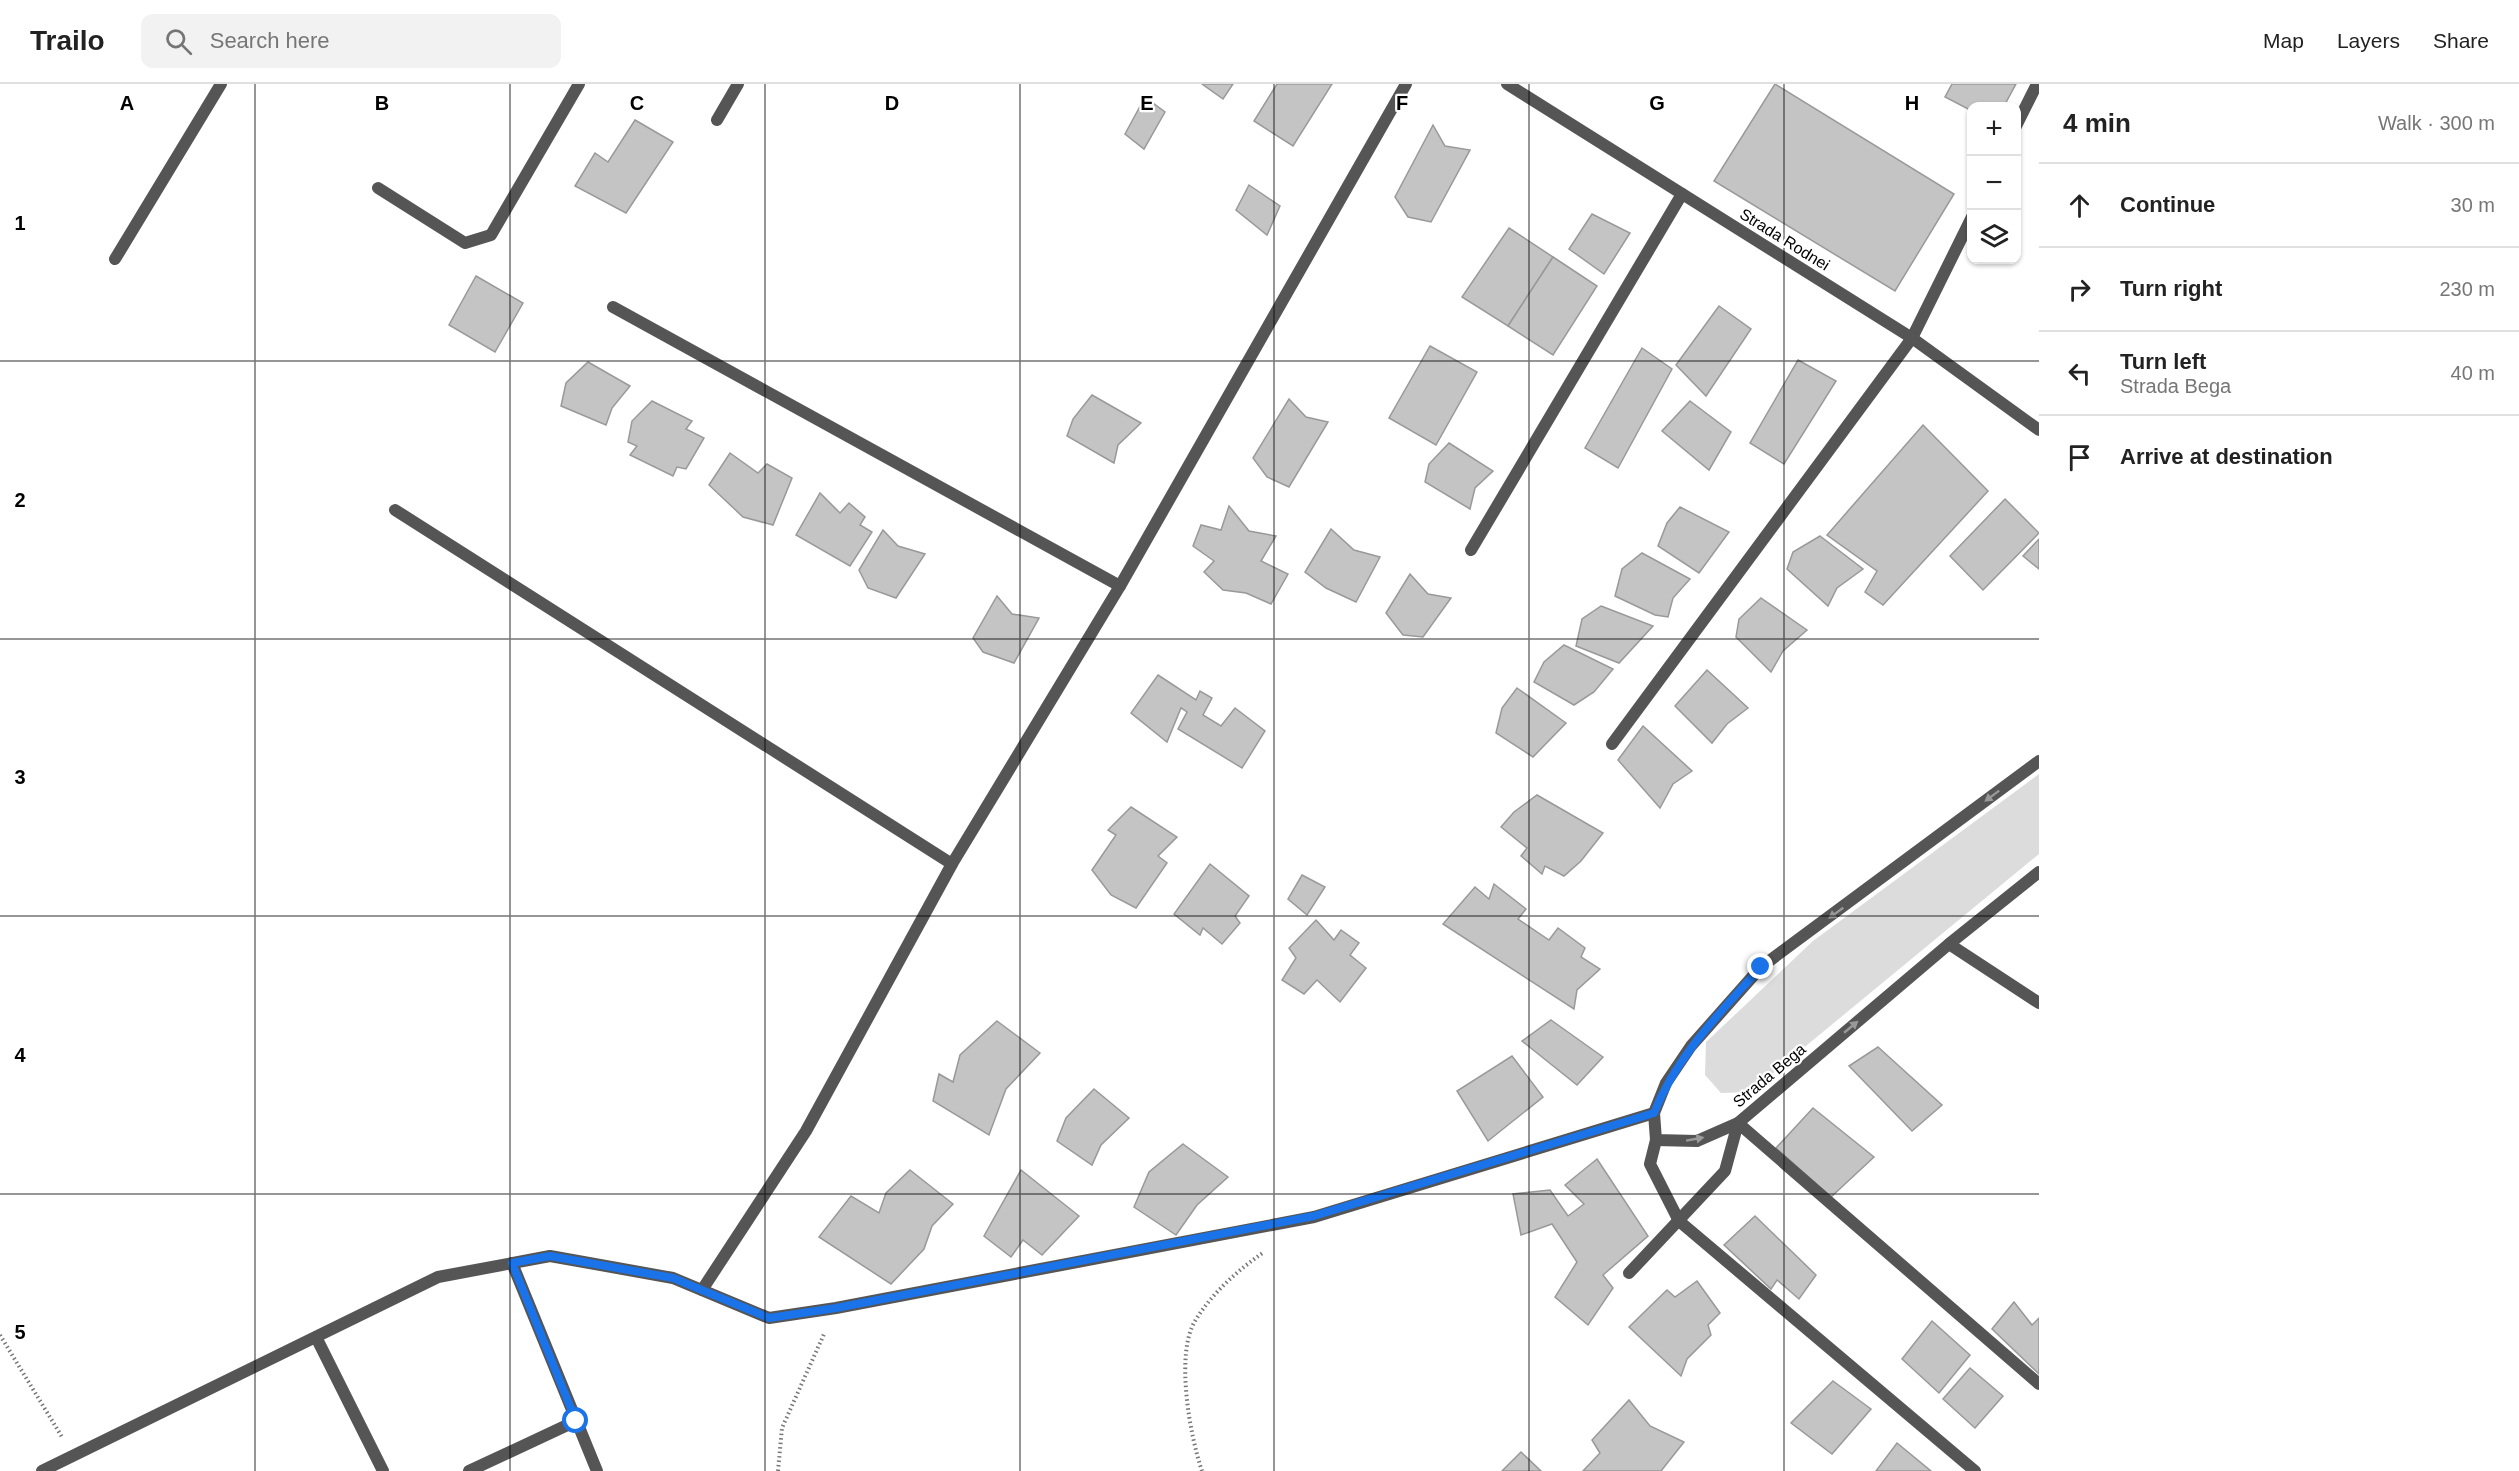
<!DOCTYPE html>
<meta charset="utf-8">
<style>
body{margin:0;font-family:Helvetica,sans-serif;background:#f2f2f2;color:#222}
.controls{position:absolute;right:18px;top:18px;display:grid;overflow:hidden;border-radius:12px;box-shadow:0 2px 4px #0004}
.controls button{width:54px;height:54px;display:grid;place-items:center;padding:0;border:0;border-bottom:2px solid #e0e0e0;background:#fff;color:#222;font:30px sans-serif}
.stop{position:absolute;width:18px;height:18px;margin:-14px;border:4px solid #1a73e8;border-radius:50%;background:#fff}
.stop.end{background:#1a73e8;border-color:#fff;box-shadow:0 2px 6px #0008}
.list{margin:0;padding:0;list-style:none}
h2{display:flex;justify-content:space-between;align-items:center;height:78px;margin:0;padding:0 24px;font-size:26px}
h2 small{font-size:20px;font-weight:400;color:#767676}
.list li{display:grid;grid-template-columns:39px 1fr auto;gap:18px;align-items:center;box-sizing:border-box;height:84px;padding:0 24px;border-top:2px solid #e0e0e0}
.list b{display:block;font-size:22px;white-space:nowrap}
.list p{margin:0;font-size:20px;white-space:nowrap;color:#767676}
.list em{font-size:20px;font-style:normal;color:#767676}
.icon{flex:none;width:33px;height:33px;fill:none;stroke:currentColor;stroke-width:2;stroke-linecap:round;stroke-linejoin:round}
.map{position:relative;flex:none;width:2039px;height:1387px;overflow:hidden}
header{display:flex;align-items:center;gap:36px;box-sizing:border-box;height:84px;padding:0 30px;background:#fff;border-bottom:2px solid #e0e0e0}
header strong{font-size:28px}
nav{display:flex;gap:33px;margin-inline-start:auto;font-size:21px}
.search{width:420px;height:54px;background:#f2f2f2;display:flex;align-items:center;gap:15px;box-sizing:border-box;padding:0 21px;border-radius:12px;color:#767676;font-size:22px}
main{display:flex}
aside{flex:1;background:#fff}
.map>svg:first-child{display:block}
.green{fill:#dcdcdc}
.building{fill:#c4c4c4;stroke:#999;stroke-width:1.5}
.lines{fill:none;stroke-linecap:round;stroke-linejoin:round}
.path{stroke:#777;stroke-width:4;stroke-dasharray:1.5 3;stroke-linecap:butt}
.service{stroke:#555;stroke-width:12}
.minor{stroke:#555;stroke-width:12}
.oneway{fill:#999}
.route{stroke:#1a73e8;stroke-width:8}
.grid{fill:none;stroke:#000;stroke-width:1.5;stroke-opacity:0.55}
.labels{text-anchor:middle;stroke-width:4.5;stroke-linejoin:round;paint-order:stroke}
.street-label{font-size:16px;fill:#000;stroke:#fff}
.grid-label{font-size:20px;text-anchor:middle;font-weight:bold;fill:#000;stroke:#fff;stroke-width:4.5;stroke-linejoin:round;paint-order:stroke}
</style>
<header>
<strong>Trailo</strong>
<div class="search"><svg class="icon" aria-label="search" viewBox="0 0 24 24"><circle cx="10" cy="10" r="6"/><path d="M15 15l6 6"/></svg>Search here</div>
<nav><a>Map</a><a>Layers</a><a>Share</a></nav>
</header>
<main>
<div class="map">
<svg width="2039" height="1387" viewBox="0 0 2039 1387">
<rect width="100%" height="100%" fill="#fff"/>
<polygon class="green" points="2039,690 2039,770 1750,1008 1721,1009 1705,991 1706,958 1813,857"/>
<g class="building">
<polygon points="1202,0 1233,0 1223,15"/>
<polygon points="1277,0 1332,0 1293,62 1254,37"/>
<polygon points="1775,0 1954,110 1895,207 1714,97"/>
<polygon points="1952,0 2016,0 2004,22 1972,22 1972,27 1945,13"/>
<polygon points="1145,13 1165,28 1144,65 1125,50"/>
<polygon points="635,36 673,58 626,129 575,102 595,69 608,78"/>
<polygon points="1433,41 1445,62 1470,66 1431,138 1408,133 1395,113"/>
<polygon points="1249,101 1280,122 1267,151 1236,126"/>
<polygon points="1592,130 1630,149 1604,190 1569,165"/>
<polygon points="1509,144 1553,173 1508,242 1462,213"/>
<polygon points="1553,173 1597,202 1553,271 1508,242"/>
<polygon points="476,192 523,219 495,268 449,241"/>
<polygon points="1719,222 1751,245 1706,312 1676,281"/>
<polygon points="1430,262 1477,288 1436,361 1389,334"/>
<polygon points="1642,264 1672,285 1618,384 1585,364"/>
<polygon points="1798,276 1836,297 1784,380 1750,359"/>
<polygon points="588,278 630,302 612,324 606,341 561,322 566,299"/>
<polygon points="1092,311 1141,339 1118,361 1114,379 1067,352 1073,335"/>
<polygon points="1289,315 1306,333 1328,338 1289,403 1267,393 1253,374"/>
<polygon points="652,317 692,337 686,345 704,354 686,385 677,383 673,392 630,371 637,362 628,358 632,337"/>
<polygon points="1690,317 1731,348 1709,386 1662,347"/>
<polygon points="1923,341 1988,407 1883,521 1865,508 1877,487 1827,451"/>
<polygon points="1449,359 1493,387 1475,404 1470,425 1425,398 1429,380"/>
<polygon points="730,369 758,389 767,380 792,394 773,441 743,433 709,401"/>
<polygon points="820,409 840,429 849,419 865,433 860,441 872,448 850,482 796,451"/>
<polygon points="2005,415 2039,449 1983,506 1950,472"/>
<polygon points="1229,422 1249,447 1276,452 1261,477 1288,490 1271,520 1246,509 1223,506 1204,488 1214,477 1193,462 1201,441 1221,446"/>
<polygon points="1680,423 1729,448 1699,489 1658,462 1667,439"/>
<polygon points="1331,445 1354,466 1380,473 1356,518 1326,504 1305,488"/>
<polygon points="883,446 898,462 925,470 896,514 868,504 859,486"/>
<polygon points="1820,452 1863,485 1837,504 1828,522 1787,485 1793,468"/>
<polygon points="2039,455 2039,485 2023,472"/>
<polygon points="1642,469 1690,495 1673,514 1668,533 1655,531 1615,512 1622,485"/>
<polygon points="1410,490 1428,510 1451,514 1423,553 1403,551 1386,529"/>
<polygon points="997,512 1012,530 1039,534 1014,579 983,568 973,554"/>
<polygon points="1761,514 1807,546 1783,567 1771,588 1736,553 1739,535"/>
<polygon points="1601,522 1653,542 1619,579 1576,562 1582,535"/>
<polygon points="1564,561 1613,585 1594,608 1574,621 1534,598 1544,578"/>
<polygon points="1707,586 1748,624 1727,640 1712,659 1675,622"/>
<polygon points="1158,591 1196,616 1200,607 1212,614 1203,631 1221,642 1235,624 1265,647 1242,684 1178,645 1187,628 1181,624 1167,658 1131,629"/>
<polygon points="1517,604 1566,639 1533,673 1496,649 1502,624"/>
<polygon points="1643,642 1692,687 1673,700 1660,724 1618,676"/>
<polygon points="1537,711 1603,749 1581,777 1564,792 1545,782 1542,790 1521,772 1527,764 1501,743 1514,728"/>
<polygon points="1131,723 1177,753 1158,772 1167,779 1136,824 1111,811 1092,786 1116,751 1108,746"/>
<polygon points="1210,780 1249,812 1235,832 1240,839 1222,860 1203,844 1200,851 1174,830"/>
<polygon points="1302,791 1325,803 1307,831 1288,815"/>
<polygon points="1494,800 1526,825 1518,835 1549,856 1558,844 1585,864 1581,873 1600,885 1577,906 1574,925 1443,840 1475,803 1489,815"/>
<polygon points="1316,836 1334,856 1341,846 1359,859 1350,871 1366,884 1340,918 1317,896 1304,910 1282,896 1296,874 1289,864"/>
<polygon points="1551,936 1603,973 1577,1001 1522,957"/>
<polygon points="997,937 1040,969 1006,1005 989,1051 933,1017 939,990 953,998 960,971"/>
<polygon points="1878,963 1942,1021 1912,1047 1849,982"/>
<polygon points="1512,972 1543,1013 1488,1057 1457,1007"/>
<polygon points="1094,1005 1129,1034 1101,1061 1092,1081 1057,1057 1066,1034"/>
<polygon points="1813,1024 1874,1073 1831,1113 1776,1064"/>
<polygon points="1183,1060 1228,1093 1197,1121 1176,1151 1134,1123 1149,1088"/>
<polygon points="1597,1075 1648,1152 1603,1191 1613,1204 1588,1241 1555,1213 1577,1178 1552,1140 1521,1151 1513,1110 1550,1106 1568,1132 1584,1120 1565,1101"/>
<polygon points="910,1086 953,1120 932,1142 924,1165 891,1200 819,1153 851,1112 879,1129 886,1109"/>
<polygon points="1021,1086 1079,1132 1042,1171 1023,1156 1011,1173 984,1152"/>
<polygon points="1755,1132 1816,1191 1799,1215 1777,1196 1771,1205 1724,1161"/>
<polygon points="1697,1197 1720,1229 1708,1241 1711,1251 1687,1275 1681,1292 1629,1243 1667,1206 1675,1213"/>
<polygon points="2014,1218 2032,1241 2039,1234 2039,1290 1992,1245"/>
<polygon points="1932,1237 1970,1271 1939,1309 1902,1275"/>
<polygon points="1970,1284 2003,1312 1975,1344 1943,1315"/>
<polygon points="1833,1297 1871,1325 1832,1370 1791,1339"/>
<polygon points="1629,1316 1650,1342 1684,1358 1661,1387 1583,1387 1600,1369 1592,1356"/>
<polygon points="1897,1359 1931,1387 1876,1387"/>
<polygon points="1521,1368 1541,1387 1502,1387"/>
</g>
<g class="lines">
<g class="path">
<polyline points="0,1251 62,1353"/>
<polyline points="778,1387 782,1344 824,1250"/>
<path d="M1202,1387C1190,1352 1175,1270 1195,1237C1212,1209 1238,1186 1264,1168"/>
</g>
<g class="service">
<polyline points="717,36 738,0"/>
<polyline points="2016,42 2037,0"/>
<polyline points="378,104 465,159 491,151 579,0"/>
<polyline points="115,175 221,0"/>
<polyline points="613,223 1120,502"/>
<polyline points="395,426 952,780"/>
<polyline points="1471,466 1682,110"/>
<polyline points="1612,660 1912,254 1972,133"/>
<polyline points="1949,860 2039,919"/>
<polyline points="1656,1056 1650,1080 1679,1137 1975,1387"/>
<polyline points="1629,1189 1725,1087 1738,1039 2039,1300"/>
</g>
<g class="minor">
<polyline points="1507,0 1912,254 2039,346"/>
<polyline points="2039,677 1761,883 1691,962 1666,999 1654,1029 1656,1056 1697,1057 1738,1039 1949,860 2039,788"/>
<polyline points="512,1179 597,1387"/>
<polyline points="702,1206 806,1047 952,780 1120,502 1406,0"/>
<polyline points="316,1253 383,1387"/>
<polyline points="42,1387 438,1193 550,1172 673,1194 769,1234 836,1224 1314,1133 1654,1029"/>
<polyline points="469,1387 576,1337"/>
</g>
</g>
<defs><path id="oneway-solid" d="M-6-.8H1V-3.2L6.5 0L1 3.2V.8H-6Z" transform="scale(1.5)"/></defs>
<g class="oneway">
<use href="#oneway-solid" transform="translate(1992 712) rotate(143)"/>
<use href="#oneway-solid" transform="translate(1836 829) rotate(144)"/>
<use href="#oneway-solid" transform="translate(1851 943) rotate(-40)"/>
<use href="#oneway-solid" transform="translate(1695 1055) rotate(-10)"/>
</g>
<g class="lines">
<path class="route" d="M576,1337L512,1179L550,1172L673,1194L769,1234L836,1224L1314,1132L1654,1029C1677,971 1720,929 1761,883"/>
</g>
<path class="grid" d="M255,0V1387M510,0V1387M765,0V1387M1020,0V1387M1274,0V1387M1529,0V1387M1784,0V1387M0,277H2039M0,555H2039M0,832H2039M0,1110H2039"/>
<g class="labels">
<g class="street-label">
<text transform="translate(1785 155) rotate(32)" y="6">Strada Rodnei</text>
<text transform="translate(1769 991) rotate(-40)" y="6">Strada Bega</text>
</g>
</g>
<g class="grid-label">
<text x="127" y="26">A</text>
<text x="382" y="26">B</text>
<text x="637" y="26">C</text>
<text x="892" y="26">D</text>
<text x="1147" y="26">E</text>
<text x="1402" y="26">F</text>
<text x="1657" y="26">G</text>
<text x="1912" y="26">H</text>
<text x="20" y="146">1</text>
<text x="20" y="423">2</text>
<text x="20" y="700">3</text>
<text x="20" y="978">4</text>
<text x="20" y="1255">5</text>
</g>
</svg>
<div class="controls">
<button>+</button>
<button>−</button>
<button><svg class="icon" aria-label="layers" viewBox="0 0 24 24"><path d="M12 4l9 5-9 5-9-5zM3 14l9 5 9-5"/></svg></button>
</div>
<div class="stop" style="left:576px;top:1337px"></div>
<div class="stop end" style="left:1761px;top:883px"></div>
</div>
<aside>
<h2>4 min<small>Walk · 300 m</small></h2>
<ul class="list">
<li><svg class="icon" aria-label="ahead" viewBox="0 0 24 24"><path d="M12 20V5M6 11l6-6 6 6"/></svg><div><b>Continue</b></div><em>30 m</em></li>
<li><svg class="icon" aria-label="right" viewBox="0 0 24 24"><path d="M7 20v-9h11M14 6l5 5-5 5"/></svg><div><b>Turn right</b></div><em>230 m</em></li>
<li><svg class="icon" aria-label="left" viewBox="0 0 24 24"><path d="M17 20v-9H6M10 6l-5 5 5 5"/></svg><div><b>Turn left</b><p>Strada Bega</p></div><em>40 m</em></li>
<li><svg class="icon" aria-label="arrive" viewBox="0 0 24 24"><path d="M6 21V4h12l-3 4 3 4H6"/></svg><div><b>Arrive at destination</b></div></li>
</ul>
</aside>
</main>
